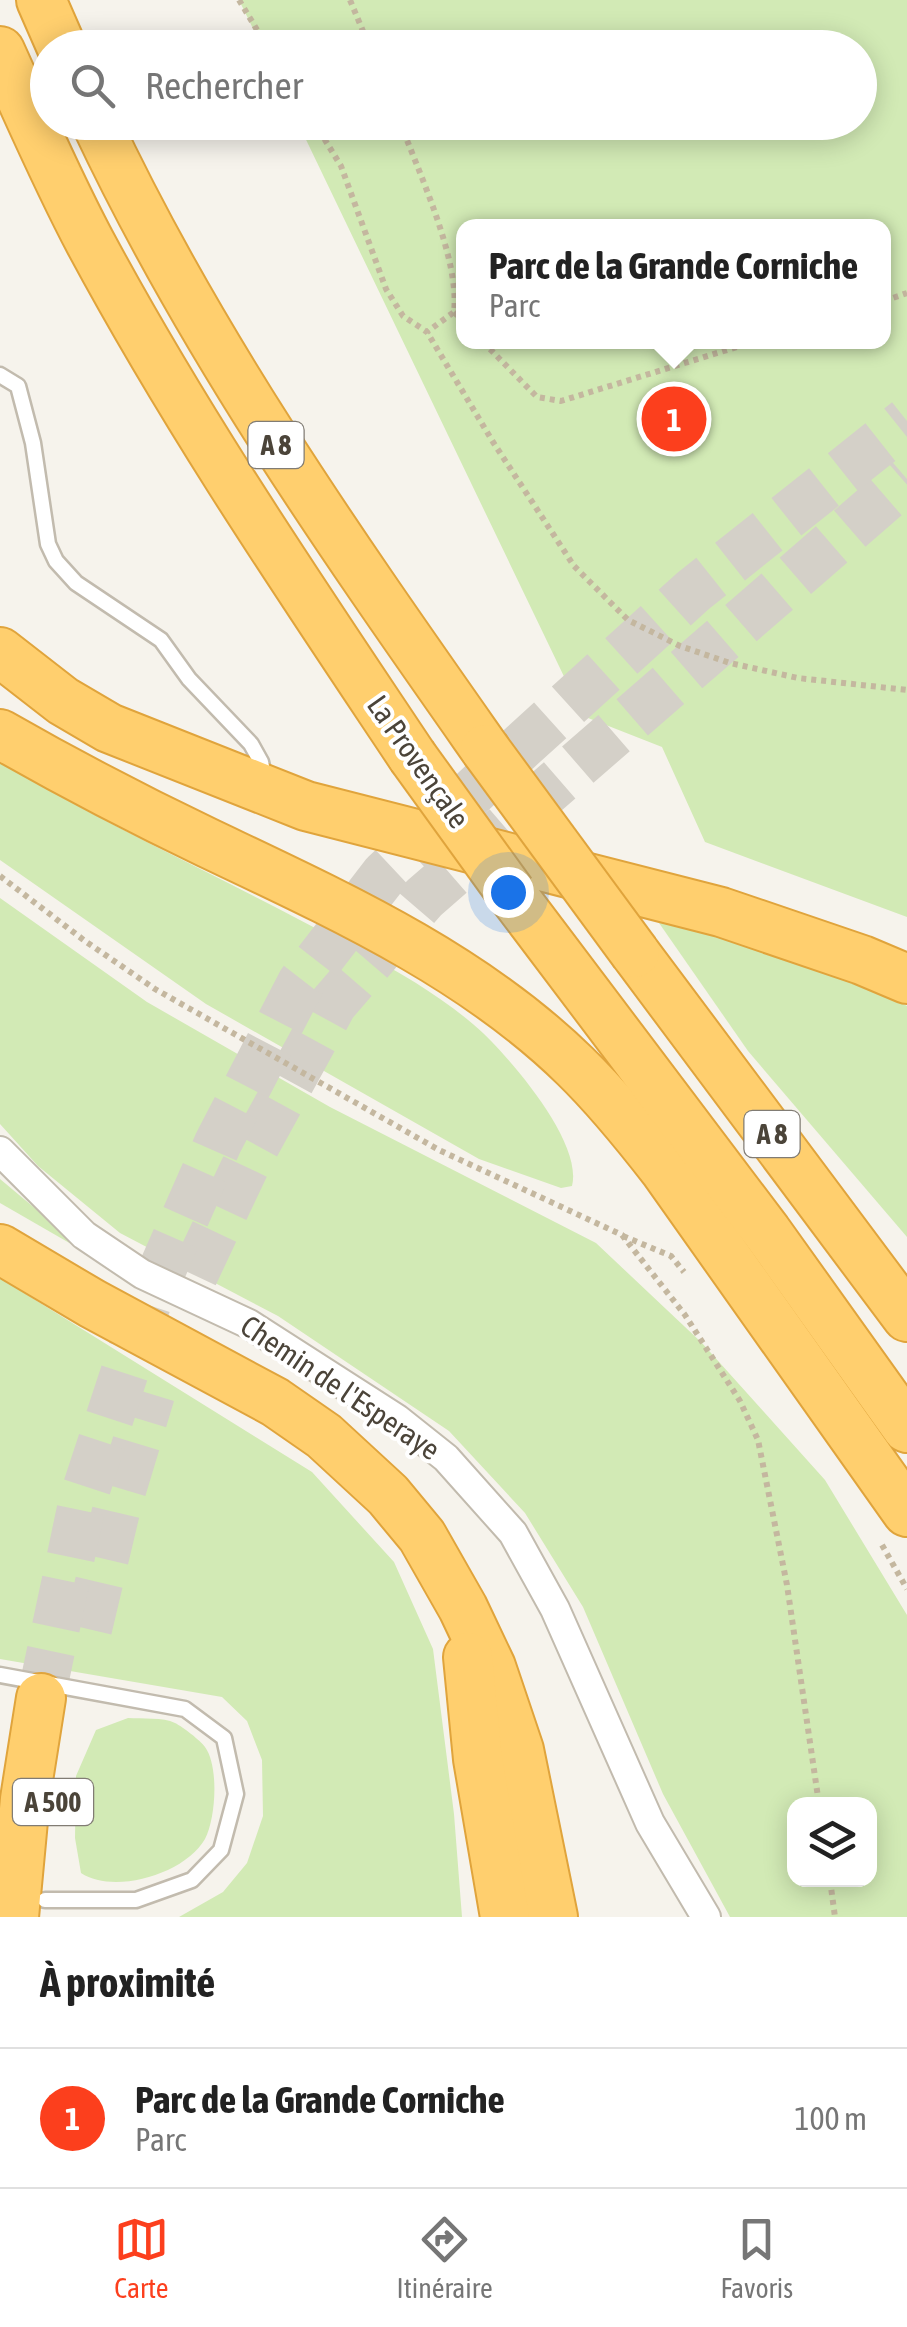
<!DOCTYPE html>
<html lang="fr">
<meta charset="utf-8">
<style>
body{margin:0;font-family:"Asap Condensed",sans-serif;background:#f2f2f2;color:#222}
.controls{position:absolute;right:30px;bottom:30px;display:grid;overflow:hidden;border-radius:20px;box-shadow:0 5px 25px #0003}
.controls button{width:90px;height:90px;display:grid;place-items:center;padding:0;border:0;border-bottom:2px solid #e0e0e0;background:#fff;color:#222;font:50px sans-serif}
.you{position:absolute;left:508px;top:892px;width:35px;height:35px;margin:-25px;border:8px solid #fff;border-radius:50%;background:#1a73e8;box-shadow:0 0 0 15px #1a73e833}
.badge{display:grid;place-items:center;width:65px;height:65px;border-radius:50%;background:#fc3f1d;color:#fff;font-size:32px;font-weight:700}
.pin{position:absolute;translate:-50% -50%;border:5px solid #fff;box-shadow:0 2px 10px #0006}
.popup{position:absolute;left:456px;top:219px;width:435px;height:130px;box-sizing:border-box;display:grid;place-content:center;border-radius:20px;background:#fff;filter:drop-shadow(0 2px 8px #0005);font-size:32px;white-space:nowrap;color:#767676}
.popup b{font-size:38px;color:#222}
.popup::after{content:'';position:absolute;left:50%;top:100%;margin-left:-20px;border:20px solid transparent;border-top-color:#fff}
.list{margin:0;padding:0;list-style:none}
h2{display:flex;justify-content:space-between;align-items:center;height:130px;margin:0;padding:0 40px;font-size:42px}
h2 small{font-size:32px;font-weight:400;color:#767676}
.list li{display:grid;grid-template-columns:65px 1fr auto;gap:30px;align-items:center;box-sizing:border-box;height:140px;padding:0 40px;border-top:2px solid #e0e0e0}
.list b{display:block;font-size:38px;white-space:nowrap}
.list p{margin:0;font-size:32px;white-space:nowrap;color:#767676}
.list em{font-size:32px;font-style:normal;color:#767676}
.icon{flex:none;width:55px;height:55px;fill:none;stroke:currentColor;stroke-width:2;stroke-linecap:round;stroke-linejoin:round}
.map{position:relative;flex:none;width:907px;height:1917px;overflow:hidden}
.search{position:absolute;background:#fff;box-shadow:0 5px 25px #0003;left:30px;right:30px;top:30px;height:110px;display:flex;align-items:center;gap:25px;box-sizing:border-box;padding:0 35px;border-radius:55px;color:#767676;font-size:38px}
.sheet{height:270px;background:#fff}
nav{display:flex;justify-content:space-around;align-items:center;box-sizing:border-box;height:140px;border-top:2px solid #e0e0e0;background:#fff;font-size:28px;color:#767676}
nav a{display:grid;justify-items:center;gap:5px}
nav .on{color:#fc3f1d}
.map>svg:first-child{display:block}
.green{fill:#d2eab5;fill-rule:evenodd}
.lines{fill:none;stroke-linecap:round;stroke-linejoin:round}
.highway-tunnel{stroke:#d4d0c8;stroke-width:48;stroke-dasharray:48 24;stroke-linecap:butt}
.lane-casing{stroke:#c2bbae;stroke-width:19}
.street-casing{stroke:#c2bbae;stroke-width:32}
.highway-casing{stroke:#e0a43c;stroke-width:52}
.path{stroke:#c4b79f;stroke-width:6;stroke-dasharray:5 5;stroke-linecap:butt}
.lane{stroke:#fff;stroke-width:14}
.street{stroke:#fff;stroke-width:28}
.highway{stroke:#ffcf6e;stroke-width:48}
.highway-bridge-casing{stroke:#e0a43c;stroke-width:52;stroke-linecap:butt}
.highway-bridge{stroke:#ffcf6e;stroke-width:48}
.labels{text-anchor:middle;stroke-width:8;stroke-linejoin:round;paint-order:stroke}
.shield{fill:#fff;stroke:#817c74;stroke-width:2.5}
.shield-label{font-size:28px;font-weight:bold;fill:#4b4439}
.street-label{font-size:30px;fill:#4b4439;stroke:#fff}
</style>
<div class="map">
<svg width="907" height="1917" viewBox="0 0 907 1917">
<rect width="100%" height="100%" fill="#f6f3ec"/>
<g class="green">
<path d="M239,0H907V917L705,842L662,747L583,716L298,123L860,122V48L262,47ZM884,226V342H464V226Z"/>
<path d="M0,762C109,827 225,879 336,939C363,954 391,967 416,983C438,997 464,1015 483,1033C513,1062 583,1143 572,1186L561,1188L479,1159L206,1004L0,860Z"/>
<path d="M0,898L147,1002L330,1107L596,1243L702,1343L825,1480L907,1615V1917H730L663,1794L583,1607L525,1513L449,1431L278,1316L120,1233L38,1166L0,1124ZM794,1804H870V1880H794Z"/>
<polygon points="650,910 813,956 907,1006 907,1237 748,1051"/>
<polygon points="0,1179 92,1256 0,1203"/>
<polygon points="0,1278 312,1472 394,1562 433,1649 454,1814 462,1917 179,1917 223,1892 247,1863 263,1816 262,1760 247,1721 222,1697 0,1659"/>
<path d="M128,1718C142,1719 163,1717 175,1723C183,1727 200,1740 205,1747C219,1766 216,1818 205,1839C185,1874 114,1895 81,1873L75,1838L76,1776L96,1730Z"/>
</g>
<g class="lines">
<g class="highway-tunnel">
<polyline points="194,1275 250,1156 333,1004 424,898 907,479"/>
<polyline points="88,1629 117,1507 151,1394"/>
<polyline points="41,1698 83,1499 147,1304 218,1143 301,983 385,874 523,745 693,591 907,421"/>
</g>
<g class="lane-casing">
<g id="lane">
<polyline points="0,375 18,386 33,443 48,544 56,561 76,583 161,640 189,679 251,744 261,762 265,780"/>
<polyline points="0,1675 185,1709 224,1738 236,1794 221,1850 192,1880 136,1900 45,1900"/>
</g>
</g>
<g class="street-casing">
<polyline id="street" points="0,1151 84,1235 142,1274 249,1324 397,1419 446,1458 513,1533 555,1609 650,1823 706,1917"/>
</g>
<g class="highway-casing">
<g id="highway">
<polyline points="41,0 62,48"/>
<path d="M0,51C29,115 57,180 90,242C186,421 300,588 412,756"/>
<path d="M96,122C201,346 344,548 485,749"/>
<polyline points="0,652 63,701 109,728 306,806 721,912 862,960 907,979"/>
<path d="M0,734C68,773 137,809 208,843C336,904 472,965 575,1066C608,1098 636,1133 664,1169L907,1512"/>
<polyline points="511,893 767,1232 907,1428"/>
<polyline points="635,953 907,1317"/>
<polyline points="0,1249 93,1304 275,1402 324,1436 388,1495 422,1536 463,1608 491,1667 519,1750 553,1917"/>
<polyline points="468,1657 478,1759 505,1917"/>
<polyline points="14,1917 25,1799 41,1698"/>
</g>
</g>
<g class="path">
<polyline points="239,0 268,48"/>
<polyline points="350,0 370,48"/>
<polyline points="314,122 341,166 386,289 403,316 427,332 493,442 574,566 628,620 680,646 730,663 798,678 907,690"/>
<path d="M400,122C419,173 460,260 454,312L427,332"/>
<polyline points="884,301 907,293"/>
<polyline points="454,312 464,322"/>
<polyline points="483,342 537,397 561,401 753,342"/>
<polyline points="0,876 85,941 155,989 439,1150 622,1235 685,1315 740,1401 758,1440 787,1585 819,1804"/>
<polyline points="623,1236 671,1256 684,1272"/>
<polyline points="882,1545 907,1589"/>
<polyline points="830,1880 835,1917"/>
</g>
<use href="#lane" class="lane"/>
<use href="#street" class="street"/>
<use href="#highway" class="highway"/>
<g class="highway-bridge-casing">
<g id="highway-bridge">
<polyline points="485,749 635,953"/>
<polyline points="412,756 511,893"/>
</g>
</g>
<use href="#highway-bridge" class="highway-bridge"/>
</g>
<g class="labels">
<g class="shield">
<rect x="248.5" y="422" width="55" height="46" rx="8"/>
<rect x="744.5" y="1111" width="55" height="46" rx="8"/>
<rect x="13" y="1779" width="80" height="46" rx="8"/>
</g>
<g class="shield-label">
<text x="276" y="455">A 8</text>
<text x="772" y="1144">A 8</text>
<text x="53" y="1812">A 500</text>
</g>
<g class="street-label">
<text transform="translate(418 762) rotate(55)" y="10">La Provençale</text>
<text transform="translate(340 1388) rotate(34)" y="10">Chemin de l'Esperaye</text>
</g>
</g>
</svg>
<div class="controls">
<button><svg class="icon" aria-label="layers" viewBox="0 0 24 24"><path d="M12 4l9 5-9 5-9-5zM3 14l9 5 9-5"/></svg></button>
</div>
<div class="you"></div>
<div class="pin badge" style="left:674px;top:419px">1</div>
<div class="popup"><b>Parc de la Grande Corniche</b>Parc</div>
<div class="search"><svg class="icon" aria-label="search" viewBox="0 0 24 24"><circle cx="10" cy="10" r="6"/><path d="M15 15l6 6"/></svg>Rechercher</div>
</div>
<section class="sheet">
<h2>À proximité<small></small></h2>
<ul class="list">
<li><span class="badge">1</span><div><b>Parc de la Grande Corniche</b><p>Parc</p></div><em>100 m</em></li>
</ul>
</section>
<nav>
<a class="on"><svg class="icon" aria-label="map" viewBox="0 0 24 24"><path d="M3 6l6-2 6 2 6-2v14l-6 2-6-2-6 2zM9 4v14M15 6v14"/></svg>Carte</a>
<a><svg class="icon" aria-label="directions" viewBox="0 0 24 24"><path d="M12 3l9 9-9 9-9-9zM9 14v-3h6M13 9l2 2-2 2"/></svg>Itinéraire</a>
<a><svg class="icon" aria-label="saved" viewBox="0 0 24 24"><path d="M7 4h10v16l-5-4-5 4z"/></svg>Favoris</a>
</nav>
